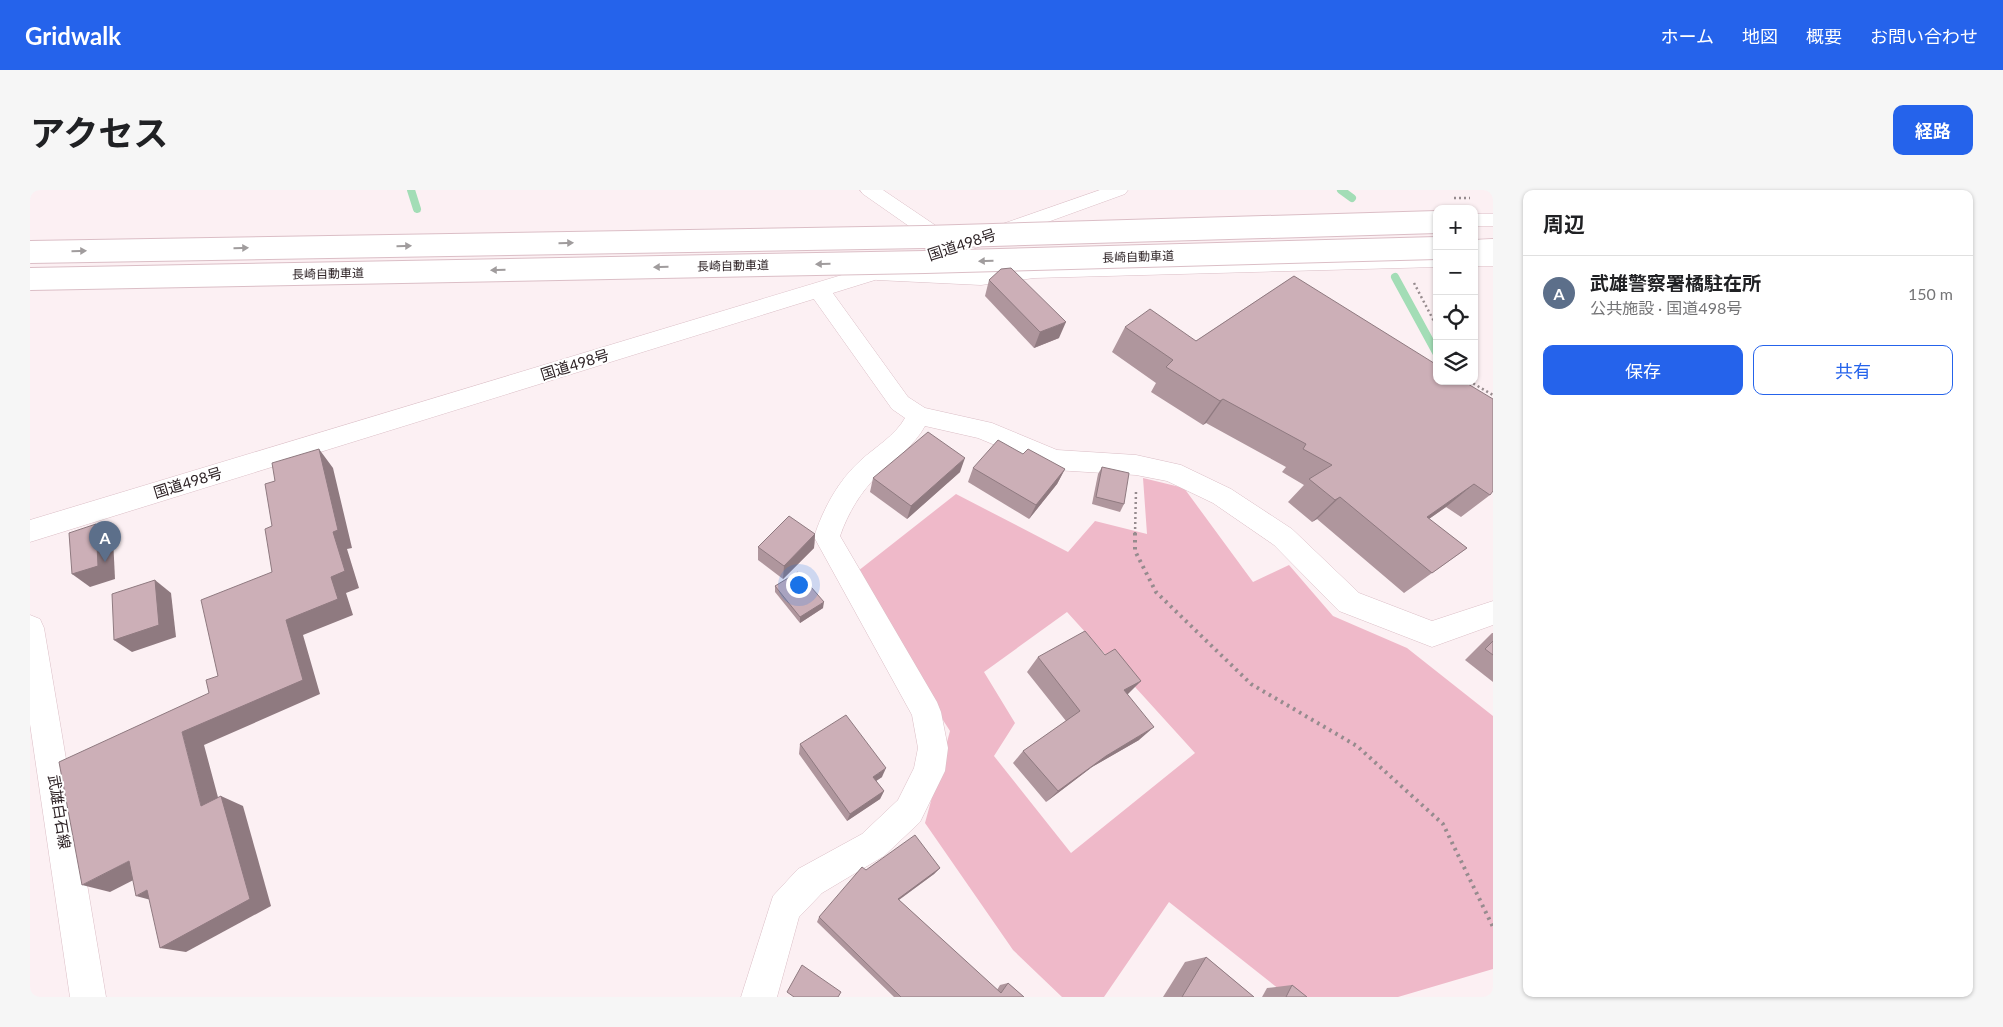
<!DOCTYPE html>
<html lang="ja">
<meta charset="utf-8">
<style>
body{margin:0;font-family:Lato,"Noto Sans JP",sans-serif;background:#f6f6f6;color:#202124}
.controls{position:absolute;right:15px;top:15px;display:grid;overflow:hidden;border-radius:10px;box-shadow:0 1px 4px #0004}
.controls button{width:45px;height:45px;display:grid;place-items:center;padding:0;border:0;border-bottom:1px solid #e0e0e0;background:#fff;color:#202124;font:25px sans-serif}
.you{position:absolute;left:768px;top:394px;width:18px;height:18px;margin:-12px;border:4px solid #fff;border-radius:50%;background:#1a73e8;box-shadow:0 0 0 8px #1a73e833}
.badge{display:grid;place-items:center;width:32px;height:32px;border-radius:50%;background:#2563eb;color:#fff;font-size:16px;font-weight:700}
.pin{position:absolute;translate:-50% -41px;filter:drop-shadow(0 1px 2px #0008)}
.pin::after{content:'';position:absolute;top:26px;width:18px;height:15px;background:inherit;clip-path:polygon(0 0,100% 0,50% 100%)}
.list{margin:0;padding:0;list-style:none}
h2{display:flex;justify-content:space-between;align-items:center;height:65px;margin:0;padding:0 20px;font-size:21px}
h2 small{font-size:16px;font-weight:400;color:#757577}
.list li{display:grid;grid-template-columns:32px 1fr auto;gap:15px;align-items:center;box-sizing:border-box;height:75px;padding:0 20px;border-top:1px solid #e0e0e0}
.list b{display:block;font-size:19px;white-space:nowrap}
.list p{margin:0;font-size:16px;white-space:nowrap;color:#757577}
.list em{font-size:16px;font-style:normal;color:#757577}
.actions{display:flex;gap:10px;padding:15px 20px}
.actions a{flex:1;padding:11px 0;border:1px solid #2563eb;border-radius:10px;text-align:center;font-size:18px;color:#2563eb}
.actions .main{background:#2563eb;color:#fff}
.icon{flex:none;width:28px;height:28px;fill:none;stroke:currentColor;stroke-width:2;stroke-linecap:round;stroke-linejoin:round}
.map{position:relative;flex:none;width:1463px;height:807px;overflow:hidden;border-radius:10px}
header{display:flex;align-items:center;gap:30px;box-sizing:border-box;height:70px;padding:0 25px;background:#2563eb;color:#fff}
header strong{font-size:24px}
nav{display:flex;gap:28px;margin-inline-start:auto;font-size:18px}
.intro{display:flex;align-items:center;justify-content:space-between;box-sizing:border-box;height:120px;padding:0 30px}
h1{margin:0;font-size:35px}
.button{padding:12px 22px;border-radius:10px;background:#2563eb;color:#fff;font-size:18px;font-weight:700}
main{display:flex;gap:30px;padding:0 30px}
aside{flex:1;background:#fff;border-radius:10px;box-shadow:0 1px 4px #0004}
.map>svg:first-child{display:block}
.green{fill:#efb9c9;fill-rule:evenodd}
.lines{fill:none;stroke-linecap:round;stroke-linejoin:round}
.stream{stroke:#a3ddb6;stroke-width:8}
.minor-casing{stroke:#dbbec6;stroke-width:1}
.secondary-casing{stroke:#dbbec6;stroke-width:1}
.trunk-casing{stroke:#dbbec6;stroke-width:1}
.motorway-casing{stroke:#dbbec6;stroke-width:1}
.path-far1{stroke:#968b8e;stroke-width:2.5;stroke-dasharray:2 3;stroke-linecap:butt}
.path{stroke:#968b8e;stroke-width:4;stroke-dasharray:2.5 4.5;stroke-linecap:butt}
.minor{fill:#fff;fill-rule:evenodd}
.secondary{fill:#fff;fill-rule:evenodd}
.trunk{fill:#fff;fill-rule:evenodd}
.motorway{fill:#fff;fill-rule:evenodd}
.motorway-bridge-casing{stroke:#dbbec6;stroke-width:24;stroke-linecap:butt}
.motorway-bridge{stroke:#fff;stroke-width:22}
.wall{fill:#af969d}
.shaded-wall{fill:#8f7a80}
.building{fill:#ccafb7;stroke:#8f7a80}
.oneway{fill:#a09c9d}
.labels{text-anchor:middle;stroke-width:4;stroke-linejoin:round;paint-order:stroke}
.far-street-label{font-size:12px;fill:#2d2225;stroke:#fff}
.street-label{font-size:15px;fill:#2d2225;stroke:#fff}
</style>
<header>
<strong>Gridwalk</strong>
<nav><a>ホーム</a><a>地図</a><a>概要</a><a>お問い合わせ</a></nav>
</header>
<div class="intro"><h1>アクセス</h1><a class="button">経路</a></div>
<main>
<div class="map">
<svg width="1463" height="807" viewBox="0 0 1463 807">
<rect width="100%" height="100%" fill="#fcf0f3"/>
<path class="green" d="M1113,288L1154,298L1223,392L1259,375L1303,426L1377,458L1463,526V779L1368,807H1259L1139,712L1074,807H1032L983,760L895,633L920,541L874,469L828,381L926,304L1038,362L1065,331L1117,344ZM1037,422L1165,563L1041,663L964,566L985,533L954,482Z"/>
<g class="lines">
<g class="stream">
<polyline points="381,0 387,19"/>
<polyline points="1311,0 1322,8"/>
<polyline points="1365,87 1407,164"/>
</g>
<g class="minor-casing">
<g id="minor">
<polygon points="830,0 853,0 930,52 933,57 930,62 923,64 916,62 833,4"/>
<rect x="1444" y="62" width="19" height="14"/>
<polygon points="1407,63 1407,77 1004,88 951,95 847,90 840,88 836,83 840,78 847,76 951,81 1004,74"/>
<path d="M789,93L797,95L878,207L895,218L962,233L1027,260L1106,265L1151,275L1201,299L1262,339L1329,403L1402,431L1463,411V435L1402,457L1309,421L1244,355L1183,313L1137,291L1106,285L1025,280L948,248L895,236C884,256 866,268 849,284C831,301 818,323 810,346L907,512L911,522L918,558L915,581L890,632L854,666L792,703L769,727L747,807H711L743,706L768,679L832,644L868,610L884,578L888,558L882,525L784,347C793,319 808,291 830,271C845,257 865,246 875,228L862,219L781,105L778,100L781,95Z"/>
</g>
</g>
<g class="secondary-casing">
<polygon id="secondary" points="0,425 10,429 14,438 76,807 40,807 0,534"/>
</g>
<g class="trunk-casing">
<polygon id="trunk" points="1070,0 1098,0 1095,4 932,63 0,352 0,330 918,53"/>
</g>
<g class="motorway-casing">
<g id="motorway">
<rect x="1444" y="24" width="19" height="12"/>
<polygon points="1463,49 1463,63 1444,64 1444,50"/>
</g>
</g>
<g class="path-far1">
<polyline points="1424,8 1440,8"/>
<polyline points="1384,93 1407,137"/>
<polyline points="1439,191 1463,205"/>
<polyline points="1105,344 1106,301"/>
</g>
<polyline class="path" points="1105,343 1105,361 1126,402 1221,494 1327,556 1413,634 1463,737"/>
<use href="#minor" class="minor"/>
<use href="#secondary" class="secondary"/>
<use href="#trunk" class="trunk"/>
<use href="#motorway" class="motorway"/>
<g class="motorway-bridge-casing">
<g id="motorway-bridge">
<polyline points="0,62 895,47 1407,32"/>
<polyline points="0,89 895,72 1407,58"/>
</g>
</g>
<use href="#motorway-bridge" class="motorway-bridge"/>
</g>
<g class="wall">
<polygon points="1264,86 1460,305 1431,327 1416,317 1399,329 1437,358 1374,403 1287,329 1282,332 1258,312 1274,295 1252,282 1256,277 1176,233 1173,235 1121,202 1126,193 1082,162 1095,137 1166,151"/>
<polygon points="959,90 1029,148 1004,158 955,106"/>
<polygon points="993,264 1035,279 1027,294 999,329 938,292 943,278"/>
<polygon points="1072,277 1094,314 1090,322 1062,314 1068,284"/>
<polygon points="930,282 877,329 840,302 843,288"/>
<polygon points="785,344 784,358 753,389 728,370 728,357"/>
<polygon points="745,396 793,418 770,433 745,402"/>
<polygon points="1462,443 1463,443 1463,492 1435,470"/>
<polygon points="1075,465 1111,491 1097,504 1109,550 1062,577 1016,612 983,573 993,561 1036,531 997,482 1008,467"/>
<polygon points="770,554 852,587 846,591 854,601 850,609 817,631 769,564"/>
<polygon points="910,678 904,684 869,710 967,800 970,795 978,793 994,807 864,807 787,732 789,727 836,680"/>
<polygon points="1176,767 1224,807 1133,807 1155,772"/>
<polygon points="1262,795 1277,807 1232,807 1237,798"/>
</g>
<g class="shaded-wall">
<polygon points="1036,132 1029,148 1004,158 1010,142"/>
<polygon points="1193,209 1176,233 1173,235 1190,211"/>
<polygon points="289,259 303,278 322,358 317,359 329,398 316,403 323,425 273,445 290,504 174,555 193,626 171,616 152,542 256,430 301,387"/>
<polygon points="935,268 930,282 877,329 881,316"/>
<polygon points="1035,279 1027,294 999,329 1006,315"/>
<polygon points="1444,294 1416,317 1370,349 1397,327"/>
<polygon points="1310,307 1287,329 1282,332 1305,310"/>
<polygon points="66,334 83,348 85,389 60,397 42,384"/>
<polygon points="785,344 784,358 753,389 754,376"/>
<polygon points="125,390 141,403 146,447 102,462 84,450"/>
<polygon points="794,412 793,418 770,433 770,427"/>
<polygon points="1111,491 1097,505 1094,500"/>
<polygon points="1124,537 1109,550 1062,577 1016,612 1028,601 1076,566"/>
<polygon points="856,578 852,587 840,595 843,587"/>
<polygon points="854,601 850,609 817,631 820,624"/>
<polygon points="191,606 213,616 241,716 156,762 130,758"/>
<polygon points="99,671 125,679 80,702 52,695"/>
<polygon points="910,678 904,684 863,714 868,709"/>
<polygon points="117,700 132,713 106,706"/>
</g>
<g class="building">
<polygon points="981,78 1036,132 1010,142 959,90 971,79"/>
<polygon points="1264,86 1407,175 1407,191 1433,191 1463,209 1463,301 1460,305 1444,294 1397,327 1437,358 1402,383 1310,307 1305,310 1279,289 1302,275 1273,259 1276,254 1193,209 1190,211 1136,177 1143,170 1095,137 1120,119 1166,151"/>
<polygon points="898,242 935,268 881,316 843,288"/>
<polygon points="968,250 993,264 998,259 1035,279 1006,315 943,278"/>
<polygon points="289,259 308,340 303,342 315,381 301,387 308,409 256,430 273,490 152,542 171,616 191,606 220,709 130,758 117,700 106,706 99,671 52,695 29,572 179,503 176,490 188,486 171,410 242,382 235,339 242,336 235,294 245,291 242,273"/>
<polygon points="1072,277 1099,283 1094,314 1066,307"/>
<polygon points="759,326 785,344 754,376 728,357"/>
<polygon points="66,334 68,376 42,384 39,343"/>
<polygon points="768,382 794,412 770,427 745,396"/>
<polygon points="125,390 129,435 84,450 82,404"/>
<polygon points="1055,441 1075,465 1085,459 1111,491 1094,500 1124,537 1076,566 1028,601 993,561 1050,521 1008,467"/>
<polygon points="1463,451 1463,465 1455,459"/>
<polygon points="816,525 856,578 843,587 854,601 820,624 770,554"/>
<polygon points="885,645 910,678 868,709 971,803 978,793 994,807 871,807 789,727 832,677 836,680"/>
<polygon points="1176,767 1224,807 1152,807"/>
<polygon points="772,775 811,802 808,807 764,807 757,802"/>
<polygon points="1262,795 1277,807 1256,807"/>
</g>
<defs><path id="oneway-solid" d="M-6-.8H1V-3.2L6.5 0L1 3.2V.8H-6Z" transform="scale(1.25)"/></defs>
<g class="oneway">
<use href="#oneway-solid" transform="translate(536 53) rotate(-1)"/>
<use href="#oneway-solid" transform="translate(374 56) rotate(-1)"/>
<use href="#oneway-solid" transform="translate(211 58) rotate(-1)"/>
<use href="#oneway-solid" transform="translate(49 61) rotate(-1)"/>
<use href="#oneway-solid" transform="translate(956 71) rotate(178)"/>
<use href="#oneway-solid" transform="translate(793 74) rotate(179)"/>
<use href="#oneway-solid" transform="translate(631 77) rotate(179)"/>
<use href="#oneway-solid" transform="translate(468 80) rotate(179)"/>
</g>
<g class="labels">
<g class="far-street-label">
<text transform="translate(1108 67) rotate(-2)" y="4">長崎自動車道</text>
<text transform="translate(703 76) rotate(-1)" y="4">長崎自動車道</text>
<text transform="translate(298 84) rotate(-1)" y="4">長崎自動車道</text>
</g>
<g class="street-label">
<text transform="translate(932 55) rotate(-18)" y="5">国道498号</text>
<text transform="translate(545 175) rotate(-17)" y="5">国道498号</text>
<text transform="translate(158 293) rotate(-17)" y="5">国道498号</text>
<text transform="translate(29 622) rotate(81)" y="5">武雄白石線</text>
</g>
</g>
</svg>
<div class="controls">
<button>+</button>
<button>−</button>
<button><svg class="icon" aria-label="locate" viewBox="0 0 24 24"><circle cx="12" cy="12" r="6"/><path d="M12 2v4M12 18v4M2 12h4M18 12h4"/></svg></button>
<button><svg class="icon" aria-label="layers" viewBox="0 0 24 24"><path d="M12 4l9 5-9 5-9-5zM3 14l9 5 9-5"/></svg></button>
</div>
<div class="you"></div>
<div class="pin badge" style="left:75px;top:372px;background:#5c6f8a">A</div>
</div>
<aside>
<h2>周辺<small></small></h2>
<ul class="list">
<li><span class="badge" style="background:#5c6f8a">A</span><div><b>武雄警察署橘駐在所</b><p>公共施設 · 国道498号</p></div><em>150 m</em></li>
</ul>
<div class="actions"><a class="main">保存</a><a>共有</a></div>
</aside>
</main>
